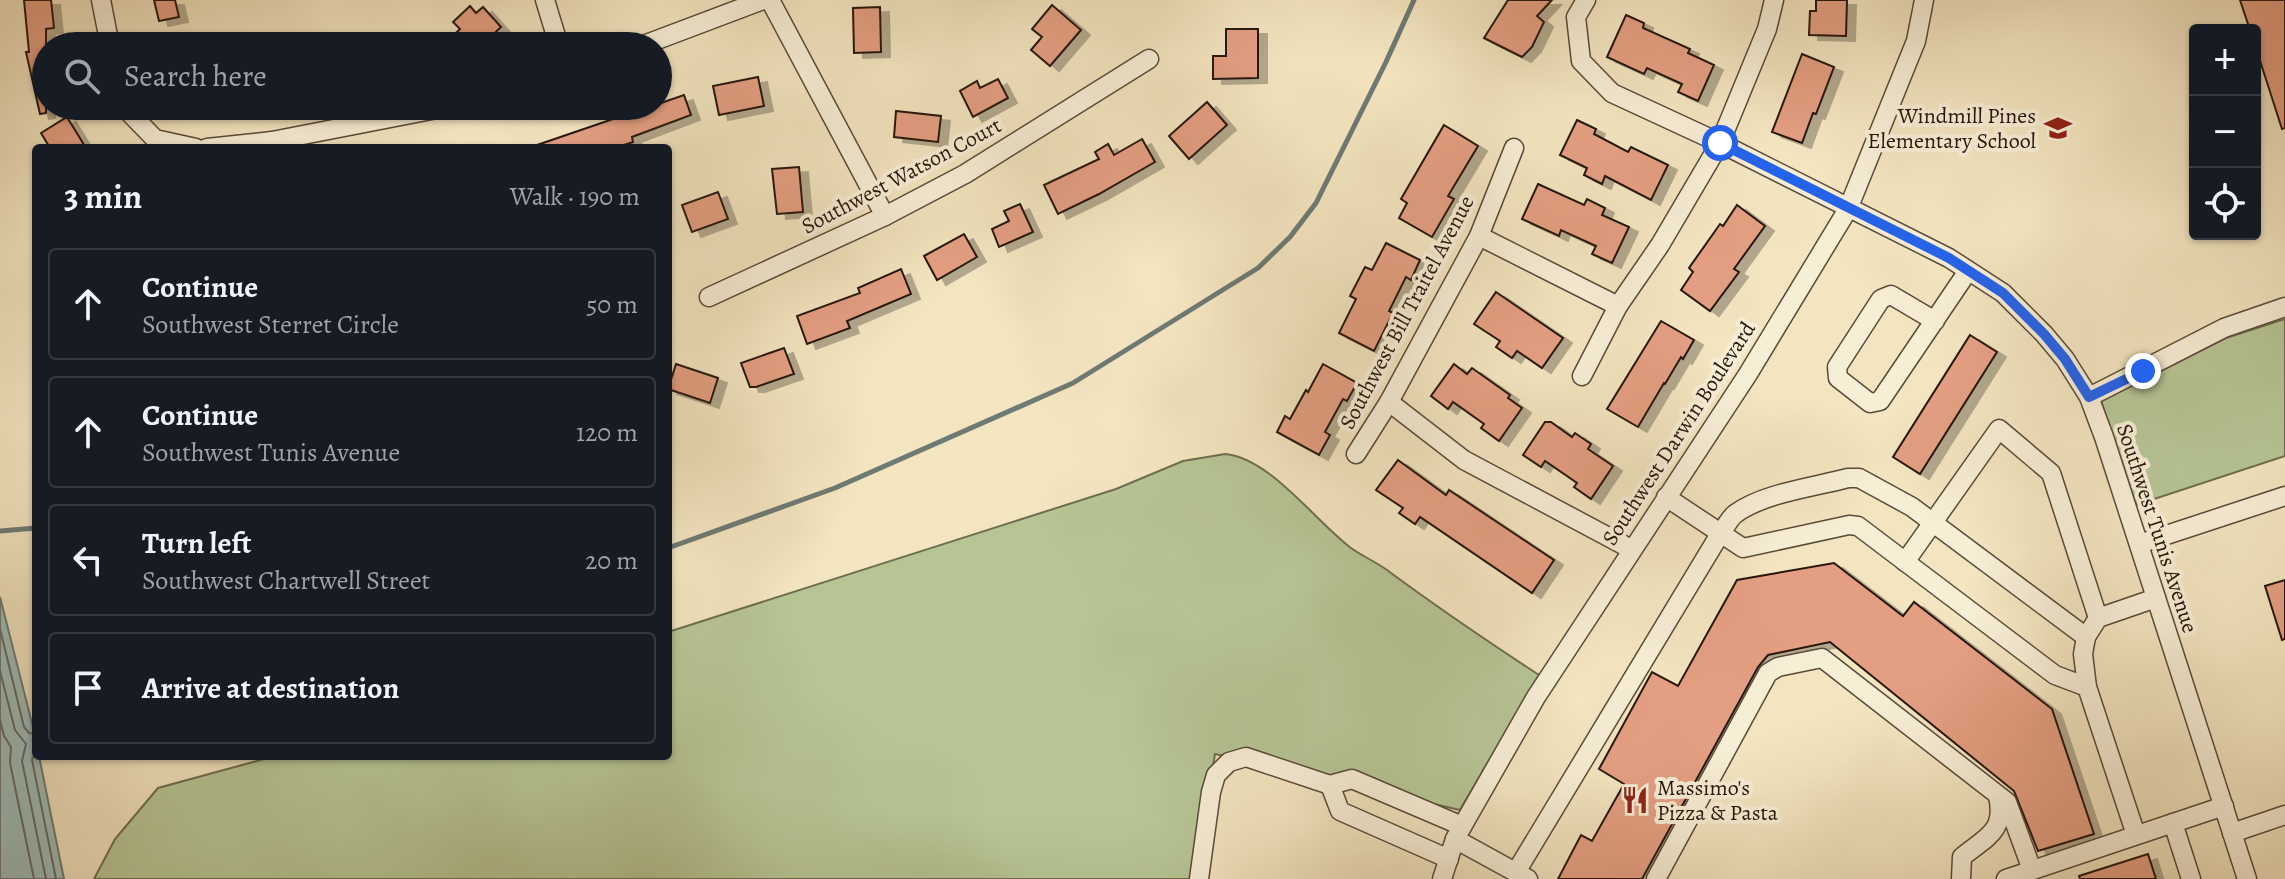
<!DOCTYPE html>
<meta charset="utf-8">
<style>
body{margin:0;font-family:Alegreya,serif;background:#20242c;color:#f1f3f6}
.controls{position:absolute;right:24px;top:24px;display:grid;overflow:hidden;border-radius:8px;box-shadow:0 2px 6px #0004}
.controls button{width:72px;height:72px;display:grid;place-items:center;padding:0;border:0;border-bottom:2px solid #363941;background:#171b24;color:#f1f3f6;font:40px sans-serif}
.stop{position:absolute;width:24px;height:24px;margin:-18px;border:6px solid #2563eb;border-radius:50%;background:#fff}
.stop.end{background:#2563eb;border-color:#fff;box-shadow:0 2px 8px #0008}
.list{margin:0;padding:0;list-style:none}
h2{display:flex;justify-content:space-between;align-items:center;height:104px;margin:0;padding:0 32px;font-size:34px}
h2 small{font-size:26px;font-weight:400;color:#9ea1a6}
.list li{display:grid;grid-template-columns:52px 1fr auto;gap:24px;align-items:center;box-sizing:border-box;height:112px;margin:0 16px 16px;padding:0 16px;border:2px solid #363941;border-radius:8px}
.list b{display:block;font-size:30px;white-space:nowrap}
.list p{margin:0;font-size:26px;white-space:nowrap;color:#9ea1a6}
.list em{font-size:26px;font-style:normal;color:#9ea1a6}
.icon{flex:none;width:44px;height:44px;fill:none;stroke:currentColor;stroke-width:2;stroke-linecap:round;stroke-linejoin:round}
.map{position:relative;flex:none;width:2285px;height:879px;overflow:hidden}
.search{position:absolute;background:#171b24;box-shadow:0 2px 6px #0004;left:32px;top:32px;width:640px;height:88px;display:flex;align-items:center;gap:20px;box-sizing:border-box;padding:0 28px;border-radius:44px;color:#9ea1a6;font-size:30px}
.panel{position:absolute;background:#171b24;box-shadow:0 2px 6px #0004;left:32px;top:144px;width:640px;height:616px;border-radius:8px}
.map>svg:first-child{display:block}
.green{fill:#b7c595;stroke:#6e6e50;stroke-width:2}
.water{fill:#9ebdba;stroke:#6e7a74;stroke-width:2}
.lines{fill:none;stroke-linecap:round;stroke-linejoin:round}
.shore{stroke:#626a63;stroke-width:2}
.stream{stroke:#6e7a74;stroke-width:5}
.building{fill:#e49f82;stroke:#26160c;stroke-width:2;filter:url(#shadow)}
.minor-casing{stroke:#594a39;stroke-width:21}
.minor{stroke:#f7eed6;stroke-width:18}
.route{stroke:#2563eb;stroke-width:10}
.labels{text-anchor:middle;stroke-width:8;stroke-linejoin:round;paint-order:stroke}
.poi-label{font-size:22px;fill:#26160c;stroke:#f7eed6;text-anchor:end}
.street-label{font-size:22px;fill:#26160c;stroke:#f7eed6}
</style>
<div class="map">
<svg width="2285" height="879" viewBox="0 0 2285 879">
<defs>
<filter id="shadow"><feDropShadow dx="9" dy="5" stdDeviation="0" flood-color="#0004"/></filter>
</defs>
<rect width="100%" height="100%" fill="#f3e5c0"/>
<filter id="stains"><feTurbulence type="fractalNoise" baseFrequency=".0025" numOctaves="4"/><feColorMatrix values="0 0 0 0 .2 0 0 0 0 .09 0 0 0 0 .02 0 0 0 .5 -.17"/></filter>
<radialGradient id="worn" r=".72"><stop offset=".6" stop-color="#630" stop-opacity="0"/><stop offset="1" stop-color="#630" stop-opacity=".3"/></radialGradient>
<g class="green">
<polygon points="2285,319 2285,456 2136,505 2101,401 2226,338"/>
<path d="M1225,454C1270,458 1315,521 1351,548C1362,556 1376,562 1387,570C1437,607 1487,641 1539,675L1460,810L1215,754L1195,879H94L115,839L158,788L275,756H668V632L1116,489L1183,461Z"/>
</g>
<polygon class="water" points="0,597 36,739 36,756 39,756 64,879 0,879"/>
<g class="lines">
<g class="shore">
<polyline points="0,629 24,727 29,733 36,734"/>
<polyline points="0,671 15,730 26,744 22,761 46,879"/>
<polyline points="0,720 4,736 11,747 10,763 34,879"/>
<polyline points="36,750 32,760 56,879"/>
</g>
<g class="stream">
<polyline points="0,531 36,528"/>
<polyline points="668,548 835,488 1073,383 1258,268 1290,237 1316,203 1386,62 1414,0"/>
</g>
</g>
<g class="building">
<polygon points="24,0 51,0 54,28 46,29 46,113 40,114 26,52 29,52"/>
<polygon points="154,0 175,0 179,17 159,21"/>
<polygon points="1508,0 1552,0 1537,16 1544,22 1532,47 1522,57 1484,38"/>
<polygon points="1816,0 1847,0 1846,36 1809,35 1810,11 1816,11"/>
<polygon points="2240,0 2285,0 2285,128 2282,129 2255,45 2255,30 2250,30"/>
<polygon points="1052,5 1081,30 1050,66 1031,50 1042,37 1032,29"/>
<polygon points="470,6 476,13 483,7 501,27 481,46 456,46 450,39 460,29 453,22"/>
<polygon points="880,7 881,52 854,53 853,8"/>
<polygon points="1626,15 1644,23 1643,28 1690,49 1688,53 1714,65 1698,101 1678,92 1682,84 1647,68 1644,74 1607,57"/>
<polygon points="1226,29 1258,29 1258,78 1213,79 1213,56 1226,56"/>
<polygon points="1802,54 1834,67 1816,114 1813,113 1802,143 1772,132"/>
<polygon points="758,77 764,106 719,115 713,86"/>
<polygon points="998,79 1008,98 973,117 960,91 977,81 980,88"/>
<polygon points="684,95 691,115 632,137 633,142 615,148 537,148 537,145 651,106 658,106 658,104"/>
<polygon points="1207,102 1227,125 1189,159 1169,136"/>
<polygon points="896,111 941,116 938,142 894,137"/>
<polygon points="67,117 86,148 50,148 41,133"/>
<polygon points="1577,120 1596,129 1594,134 1628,152 1631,147 1668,165 1651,200 1605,176 1602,184 1584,175 1587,168 1560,155"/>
<polygon points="1444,125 1478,146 1448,196 1454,199 1432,237 1399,218 1407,203 1401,199"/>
<polygon points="1142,139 1155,162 1099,194 1058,214 1044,185 1099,159 1095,152 1108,144 1114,155"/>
<polygon points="799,167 803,212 777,214 772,169"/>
<polygon points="1538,184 1584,205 1587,199 1605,208 1602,215 1629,227 1612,263 1592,254 1596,246 1561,230 1559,236 1522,219"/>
<polygon points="718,192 728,219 692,232 682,205"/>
<polygon points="1020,204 1033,232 999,247 992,229 1009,221 1004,211"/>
<polygon points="1737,205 1765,226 1734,269 1739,272 1710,311 1681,290 1693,272 1689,268 1720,224 1723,226"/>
<polygon points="964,234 977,257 937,280 924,256"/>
<polygon points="1386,243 1420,260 1411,280 1406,277 1389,311 1393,313 1374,351 1339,333 1356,299 1350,296 1365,267 1372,270"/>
<polygon points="901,269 911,294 847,321 850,328 807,344 797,316 860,293 858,288"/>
<polygon points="1496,292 1563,338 1542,368 1517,351 1512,358 1496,347 1500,341 1474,324"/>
<polygon points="1661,321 1694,340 1683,359 1681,357 1665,384 1664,383 1638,427 1607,409"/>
<polygon points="1970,335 1997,352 1920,474 1893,457"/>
<polygon points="784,348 794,374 756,387 750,387 741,363"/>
<polygon points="676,364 718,378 710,403 668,389"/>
<polygon points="1323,364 1357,383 1347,401 1343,399 1325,432 1330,435 1319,455 1277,432 1285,416 1290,419 1306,390 1308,392"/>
<polygon points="1454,364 1467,374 1472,368 1510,395 1508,398 1522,408 1499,441 1481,428 1484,424 1453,402 1448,409 1431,396"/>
<polygon points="1545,422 1551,422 1572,437 1575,433 1591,444 1588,449 1613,466 1591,499 1574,487 1577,483 1545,461 1541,467 1523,455"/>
<polygon points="1398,460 1446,495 1449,490 1554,560 1532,593 1420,517 1415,524 1399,513 1403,508 1376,490"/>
<polygon points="1834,563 1903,616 1914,602 2052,709 2094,834 2038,851 2014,791 1830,642 1768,655 1758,667 1642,879 1558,879 1581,835 1592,841 1624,784 1599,769 1652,672 1678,686 1737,580"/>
<polygon points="2285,580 2285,639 2282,640 2265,586"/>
<polygon points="2148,854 2156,879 2080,879 2079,876"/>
</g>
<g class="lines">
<g class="minor-casing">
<g id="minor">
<polyline points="101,0 110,46"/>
<polyline points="545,0 559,46"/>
<polyline points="770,0 885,216"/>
<polyline points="1586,0 1576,17 1581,61 1612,93 1720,143 1949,258 2003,293 2044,334 2065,359 2089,397 2104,437 2247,879"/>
<polyline points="641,46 763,0"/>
<polyline points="123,106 155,139 196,148"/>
<polyline points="207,148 272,141 452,106"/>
<polyline points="1479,236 1618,306"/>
<polyline points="709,297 885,216 965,174 1149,59"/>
<polyline points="1935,321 1891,295 1881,299 1837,367 1838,378 1870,403 1880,401 1968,271"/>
<polyline points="1582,376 1618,306 1660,245 1720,143 1767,29 1774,0"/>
<polyline points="2089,397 2224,328 2285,307"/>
<polyline points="1389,402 1464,460 1631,549"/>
<polyline points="1356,454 1389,402 1479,236 1514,148"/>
<polyline points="1666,497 1743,548 1849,525 1858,526 2055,675 2087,687"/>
<polyline points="2139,544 2285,496"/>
<polyline points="1905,562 1999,429 2051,473 2098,618"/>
<polyline points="1330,785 1340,811 1449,859"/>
<polyline points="2173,823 2191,879"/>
<polyline points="2232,833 2285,815"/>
<polyline points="2136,835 2087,687 2083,654 2086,637 2098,618 2156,598"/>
<polyline points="1455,839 1528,879"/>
<path d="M1516,872L1720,534C1725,528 1729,519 1735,514C1763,493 1815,487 1848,478H1859L1912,507L2086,637"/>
<polyline points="1199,879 1211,792 1216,775 1229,762 1246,757 1330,785 1352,779 1462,826"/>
<polyline points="1442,879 1455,839 1536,697 1748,374 1848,209 1916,41 1924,0"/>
<polyline points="1656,879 1768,673 1778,667 1822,658 2007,802 2032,870"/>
<path d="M1961,879L1962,857C1986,837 2006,832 1998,796"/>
<polyline points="2006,879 2224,806"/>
</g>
</g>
<use href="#minor" class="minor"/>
</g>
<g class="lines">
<polyline class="route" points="1720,143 1949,258 2003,293 2044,334 2065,359 2089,397 2143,371"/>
</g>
<defs>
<g id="school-bare" transform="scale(2.16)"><path d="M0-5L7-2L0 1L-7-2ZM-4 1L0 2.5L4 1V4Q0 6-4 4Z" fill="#8f2418" stroke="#f7eed6" stroke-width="2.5" paint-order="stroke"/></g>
<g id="restaurant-bare" transform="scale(2.16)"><path d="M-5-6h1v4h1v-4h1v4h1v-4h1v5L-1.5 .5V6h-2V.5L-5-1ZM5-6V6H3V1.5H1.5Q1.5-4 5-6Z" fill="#8f2418" stroke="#f7eed6" stroke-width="2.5" paint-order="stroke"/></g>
</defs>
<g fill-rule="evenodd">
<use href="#school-bare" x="2058" y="128"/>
<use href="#restaurant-bare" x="1635" y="800"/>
</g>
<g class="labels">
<g class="poi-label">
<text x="2036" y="123">Windmill Pines<tspan x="2036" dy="25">Elementary School</tspan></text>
<text x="1657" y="795" text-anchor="start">Massimo's<tspan x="1657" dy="25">Pizza &amp; Pasta</tspan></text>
</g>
<g class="street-label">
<text transform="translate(901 175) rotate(-28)" y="8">Southwest Watson Court</text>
<text transform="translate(1406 312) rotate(-62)" y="8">Southwest Bill Traitel Avenue</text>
<text transform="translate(1678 433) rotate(-57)" y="8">Southwest Darwin Boulevard</text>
<text transform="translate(2158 528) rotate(72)" y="8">Southwest Tunis Avenue</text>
</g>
</g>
<rect width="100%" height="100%" filter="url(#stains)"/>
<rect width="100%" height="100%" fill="url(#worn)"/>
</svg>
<div class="controls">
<button>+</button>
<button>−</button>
<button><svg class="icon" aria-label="locate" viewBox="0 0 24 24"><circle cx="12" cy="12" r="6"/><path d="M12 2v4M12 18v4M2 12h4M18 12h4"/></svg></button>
</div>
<div class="stop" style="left:1720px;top:143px"></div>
<div class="stop end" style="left:2143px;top:371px"></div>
<div class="search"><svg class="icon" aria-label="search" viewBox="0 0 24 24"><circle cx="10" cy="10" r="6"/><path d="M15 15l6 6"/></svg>Search here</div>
<section class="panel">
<h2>3 min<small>Walk · 190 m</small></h2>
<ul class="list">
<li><svg class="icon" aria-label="ahead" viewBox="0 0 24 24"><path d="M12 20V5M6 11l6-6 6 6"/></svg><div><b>Continue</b><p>Southwest Sterret Circle</p></div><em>50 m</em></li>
<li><svg class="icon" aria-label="ahead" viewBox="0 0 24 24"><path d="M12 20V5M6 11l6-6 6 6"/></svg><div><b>Continue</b><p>Southwest Tunis Avenue</p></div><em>120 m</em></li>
<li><svg class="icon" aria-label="left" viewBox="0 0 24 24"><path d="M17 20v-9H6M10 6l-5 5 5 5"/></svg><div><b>Turn left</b><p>Southwest Chartwell Street</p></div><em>20 m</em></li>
<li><svg class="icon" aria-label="arrive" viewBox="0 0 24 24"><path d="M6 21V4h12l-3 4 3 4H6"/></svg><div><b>Arrive at destination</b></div></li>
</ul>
</section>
</div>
